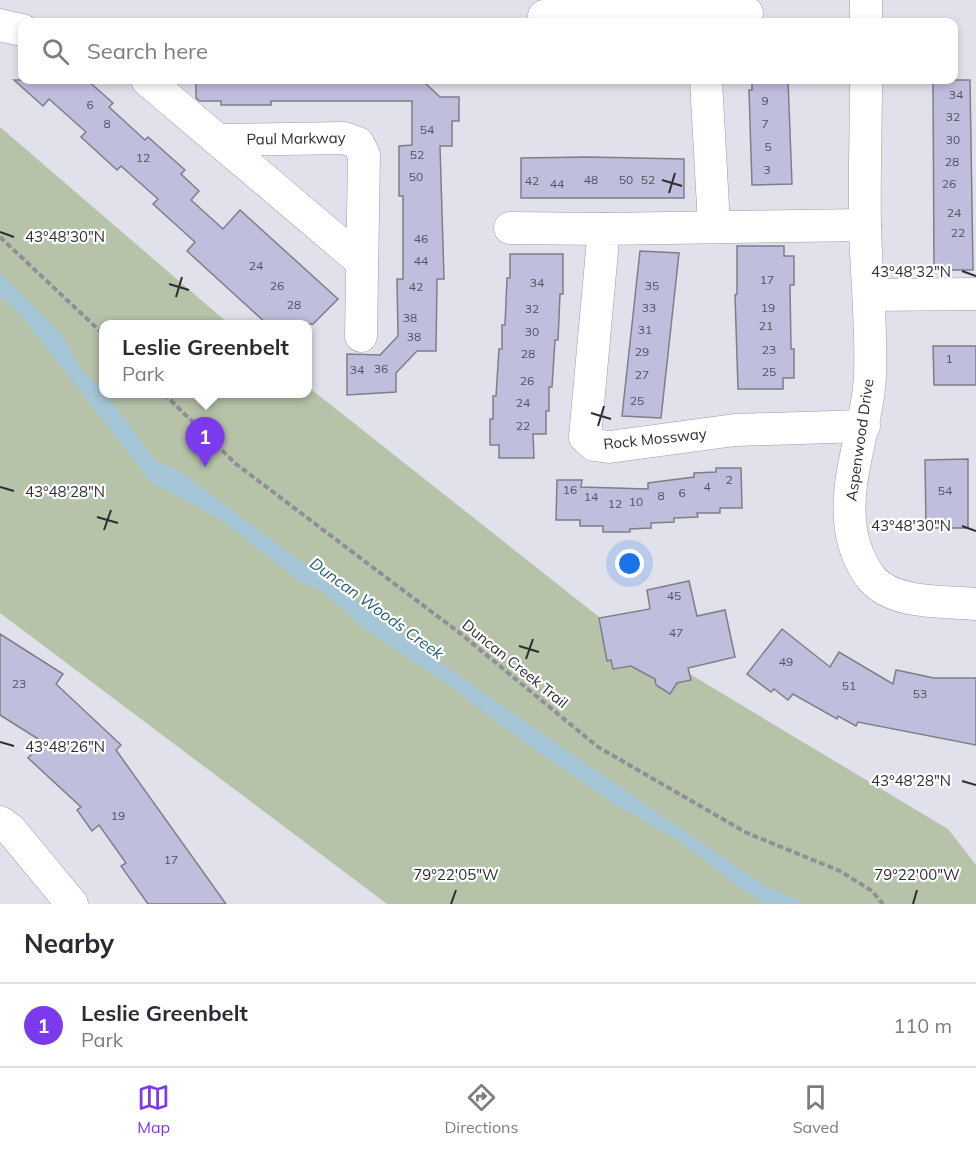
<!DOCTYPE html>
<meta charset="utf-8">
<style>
body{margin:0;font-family:Mulish,sans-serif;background:#f7f7f7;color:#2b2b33}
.you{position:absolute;left:630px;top:564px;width:21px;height:21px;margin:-15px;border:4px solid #fff;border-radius:50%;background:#1a73e8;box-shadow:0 0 0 9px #1a73e833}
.badge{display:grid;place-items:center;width:39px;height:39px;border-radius:50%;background:#7c3aed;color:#fff;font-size:20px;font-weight:700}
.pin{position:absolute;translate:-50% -50px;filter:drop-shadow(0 2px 3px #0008)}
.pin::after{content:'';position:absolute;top:32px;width:21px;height:18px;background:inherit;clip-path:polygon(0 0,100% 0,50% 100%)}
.popup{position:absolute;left:99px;top:320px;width:213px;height:78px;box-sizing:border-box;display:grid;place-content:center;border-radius:12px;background:#fff;filter:drop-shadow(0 2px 4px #0005);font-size:20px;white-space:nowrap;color:#7c7c81}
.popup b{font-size:22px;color:#2b2b33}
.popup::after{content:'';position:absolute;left:50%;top:100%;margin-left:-12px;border:12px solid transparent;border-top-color:#fff}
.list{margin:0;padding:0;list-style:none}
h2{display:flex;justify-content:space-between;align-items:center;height:78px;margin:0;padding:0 24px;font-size:26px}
h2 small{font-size:20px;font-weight:400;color:#7c7c81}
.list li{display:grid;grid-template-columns:39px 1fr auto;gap:18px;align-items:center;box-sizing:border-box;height:84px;padding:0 24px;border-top:2px solid #e1e1e2}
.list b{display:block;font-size:22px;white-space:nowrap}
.list p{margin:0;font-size:20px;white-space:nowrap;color:#7c7c81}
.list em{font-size:20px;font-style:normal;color:#7c7c81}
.icon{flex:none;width:33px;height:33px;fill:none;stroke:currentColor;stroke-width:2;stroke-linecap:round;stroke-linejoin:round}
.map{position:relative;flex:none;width:976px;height:904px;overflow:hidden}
.search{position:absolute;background:#fff;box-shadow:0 3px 9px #0003;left:18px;right:18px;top:18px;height:66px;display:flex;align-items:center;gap:15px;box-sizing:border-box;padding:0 21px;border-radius:12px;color:#7c7c81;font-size:22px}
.sheet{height:162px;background:#fff}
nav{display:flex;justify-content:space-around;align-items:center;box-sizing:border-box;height:84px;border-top:2px solid #e1e1e2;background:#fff;font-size:16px;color:#7c7c81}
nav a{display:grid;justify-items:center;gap:3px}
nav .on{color:#7c3aed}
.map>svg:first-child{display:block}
.green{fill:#b6c3a9}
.water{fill:#a5c6d7}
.building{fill:#c0bedd;stroke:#7f7e88;stroke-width:1.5}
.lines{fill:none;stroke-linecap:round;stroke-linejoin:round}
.minor-casing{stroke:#9c9ba6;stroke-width:33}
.path{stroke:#908f98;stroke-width:4;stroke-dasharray:6 3;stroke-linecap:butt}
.minor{stroke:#fff;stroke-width:32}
.ticks{fill:none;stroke:#2e2d32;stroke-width:2}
.labels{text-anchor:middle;stroke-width:4.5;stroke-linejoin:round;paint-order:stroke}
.number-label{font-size:12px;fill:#52515d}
.street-label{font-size:15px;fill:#2e2d32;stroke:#fff}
.water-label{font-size:16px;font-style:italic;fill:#235e78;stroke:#fff}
.ticks-label{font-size:15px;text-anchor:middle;fill:#2e2d32;stroke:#fff;stroke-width:4.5;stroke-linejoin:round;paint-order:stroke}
</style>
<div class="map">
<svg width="976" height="904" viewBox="0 0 976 904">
<rect width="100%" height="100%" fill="#e1e1ec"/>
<polygon class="green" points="0,127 229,324 103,324 103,394 307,394 307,386 613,628 948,829 976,865 976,904 387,904 0,613"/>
<path class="water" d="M0,273L62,335L83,372L103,390V394H106L156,461L180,471C372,617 569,754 769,888L795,898L801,904H765L743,890L676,839L616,805L514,735L443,681L362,627L321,590L300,582L223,521L151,482L20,314L0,297Z"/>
<g class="building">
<polygon points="14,80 87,80 113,103 109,107 145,140 148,137 185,170 181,174 199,191 191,200 223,229 240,210 338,299 313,324 267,324 187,251 195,242 153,204 158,199 121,166 117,170 81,137 86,132 49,99 43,106"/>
<polygon points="196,80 422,80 440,97 459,97 459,121 452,121 452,146 440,146 444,279 437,279 436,351 417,351 396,373 396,392 347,395 347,354 380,355 398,336 397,279 403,279 403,196 399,196 399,146 412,145 412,101 271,101 271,105 221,105 221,101 200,101 196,98"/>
<polygon points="752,80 788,80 792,184 752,185 749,90 752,90"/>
<polygon points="933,80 970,80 973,270 934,270"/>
<polygon points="589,157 684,159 684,198 521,198 521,158"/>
<polygon points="737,246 784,246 784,256 794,256 794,285 790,285 791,349 794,349 794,378 783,378 783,389 738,389 735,295 737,294"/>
<polygon points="640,251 679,253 661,418 622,416"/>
<polygon points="510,254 563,254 563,294 560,294 558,340 555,340 552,387 549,387 549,411 546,411 546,434 533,434 534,458 499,458 499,445 490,445 490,419 493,419 493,396 496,396 499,349 502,349 502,325 505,325 507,278 510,278"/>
<polygon points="933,346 976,346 976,385 934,385"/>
<polygon points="968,459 968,528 926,528 925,460"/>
<polygon points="716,468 741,468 742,508 720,508 720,513 697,513 698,517 674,518 674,522 651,523 651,528 630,529 630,532 603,532 603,526 580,526 580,520 556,520 557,480 582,480 581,487 648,489 648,483 694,477 694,473 716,472"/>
<polygon points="689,581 697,616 725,610 735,657 688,668 691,680 677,683 670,694 656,685 655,679 631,666 613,669 611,660 607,661 599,618 650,609 647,590"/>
<polygon points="782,629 830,667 839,652 893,684 896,670 934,678 976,678 976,745 858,722 856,726 838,716 837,719 793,694 788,700 774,689 771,692 747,674"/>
<polygon points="0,634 63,674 56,684 121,745 116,750 226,904 148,904 121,866 126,863 99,825 92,831 77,810 81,807 28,758 43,742 0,715"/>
</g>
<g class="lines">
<g class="minor-casing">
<g id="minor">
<polyline points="544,16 747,13"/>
<polyline points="866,22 866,0"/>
<polyline points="0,25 22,30"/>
<polyline points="147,80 362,262"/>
<polyline points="706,80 714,225"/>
<path d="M866,80C866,128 864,177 865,225C866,275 872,325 870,376C868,426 843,478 851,529C853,545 861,566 872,579C895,605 944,601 976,604"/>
<path id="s1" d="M220,140L344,138L358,143L364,155L361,336"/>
<polyline points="510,228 604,229"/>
<polyline points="869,295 976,294"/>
<polyline points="864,426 735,430 609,447 594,445 585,437 604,229 865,225"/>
<polyline points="0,822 10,829 72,904"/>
</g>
</g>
<g class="path">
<polyline points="0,237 103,334"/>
<polyline points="164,394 236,464 461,634 598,747 747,833 840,871 872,891 883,904"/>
</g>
<use href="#minor" class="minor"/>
</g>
<path class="ticks" d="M662,180L682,186M669,193L675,173M0,232L14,237M962,271L976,276M169,284L189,290M176,297L182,277M591,413L611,419M598,426L604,406M0,487L14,491M97,517L118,523M962,526L976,531M104,530L111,510M519,646L539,652M526,659L533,639M0,742L14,746M962,781L976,785M451,904L456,890M913,904L917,890"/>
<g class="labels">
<g class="number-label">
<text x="956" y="99">34</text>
<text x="765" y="105">9</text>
<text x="90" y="109">6</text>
<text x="953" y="121">32</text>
<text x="107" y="128">8</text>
<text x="765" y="128">7</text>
<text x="427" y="134">54</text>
<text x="953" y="144">30</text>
<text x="768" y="151">5</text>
<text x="417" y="159">52</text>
<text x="143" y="162">12</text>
<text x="952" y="166">28</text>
<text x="767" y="174">3</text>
<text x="416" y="181">50</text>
<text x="591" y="184">48</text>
<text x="626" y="184">50</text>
<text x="648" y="184">52</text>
<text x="532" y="185">42</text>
<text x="557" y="188">44</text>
<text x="949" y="188">26</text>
<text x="954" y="217">24</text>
<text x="958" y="237">22</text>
<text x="421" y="243">46</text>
<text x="421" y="265">44</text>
<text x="256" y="270">24</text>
<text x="767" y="284">17</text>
<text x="537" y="287">34</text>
<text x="277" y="290">26</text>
<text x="652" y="290">35</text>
<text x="416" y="291">42</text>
<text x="294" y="309">28</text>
<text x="649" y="312">33</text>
<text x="768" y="312">19</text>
<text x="532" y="313">32</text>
<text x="410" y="322">38</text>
<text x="766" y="330">21</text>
<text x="645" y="334">31</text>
<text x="532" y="336">30</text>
<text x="414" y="341">38</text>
<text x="769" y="354">23</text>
<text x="642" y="356">29</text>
<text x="528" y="358">28</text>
<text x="949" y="363">1</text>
<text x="381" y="373">36</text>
<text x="357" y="374">34</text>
<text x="769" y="376">25</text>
<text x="642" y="379">27</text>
<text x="527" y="385">26</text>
<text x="637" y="405">25</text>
<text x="523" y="407">24</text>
<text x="523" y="430">22</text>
<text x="729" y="484">2</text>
<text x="707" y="491">4</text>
<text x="570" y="494">16</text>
<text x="945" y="495">54</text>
<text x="682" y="497">6</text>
<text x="661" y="500">8</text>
<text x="591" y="501">14</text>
<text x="636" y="506">10</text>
<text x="615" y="508">12</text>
<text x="674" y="600">45</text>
<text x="676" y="637">47</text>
<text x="786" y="666">49</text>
<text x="19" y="688">23</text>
<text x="849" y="690">51</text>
<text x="920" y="698">53</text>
<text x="118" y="820">19</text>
<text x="171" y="864">17</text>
</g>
<g class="street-label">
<text dy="5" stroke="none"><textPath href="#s1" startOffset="76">Paul Markway</textPath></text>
<text transform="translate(655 439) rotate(-6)" y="5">Rock Mossway</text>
<text transform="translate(860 440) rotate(-82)" y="5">Aspenwood Drive</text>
<text transform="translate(515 664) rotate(39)" y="5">Duncan Creek Trail</text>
</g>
<g class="water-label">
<text transform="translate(377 608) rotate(36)" y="6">Duncan Woods Creek</text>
</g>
</g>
<g class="ticks-label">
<text x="65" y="242">43°48'30"N</text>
<text x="911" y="277">43°48'32"N</text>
<text x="65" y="497">43°48'28"N</text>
<text x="911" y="531">43°48'30"N</text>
<text x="65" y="752">43°48'26"N</text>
<text x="911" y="786">43°48'28"N</text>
<text x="456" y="880">79°22'05"W</text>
<text x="917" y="880">79°22'00"W</text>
</g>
</svg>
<div class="you"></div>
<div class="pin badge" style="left:205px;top:467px">1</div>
<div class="popup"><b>Leslie Greenbelt</b>Park</div>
<div class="search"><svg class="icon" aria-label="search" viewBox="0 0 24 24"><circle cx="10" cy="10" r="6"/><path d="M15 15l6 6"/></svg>Search here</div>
</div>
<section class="sheet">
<h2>Nearby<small></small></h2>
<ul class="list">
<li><span class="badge">1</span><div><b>Leslie Greenbelt</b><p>Park</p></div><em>110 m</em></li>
</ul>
</section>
<nav>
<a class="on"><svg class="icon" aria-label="map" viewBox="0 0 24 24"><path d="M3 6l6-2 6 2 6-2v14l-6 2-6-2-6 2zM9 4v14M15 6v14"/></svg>Map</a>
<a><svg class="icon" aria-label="directions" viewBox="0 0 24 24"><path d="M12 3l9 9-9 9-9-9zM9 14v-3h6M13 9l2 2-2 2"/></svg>Directions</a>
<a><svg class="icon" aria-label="saved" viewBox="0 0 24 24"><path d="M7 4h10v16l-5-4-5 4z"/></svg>Saved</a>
</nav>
